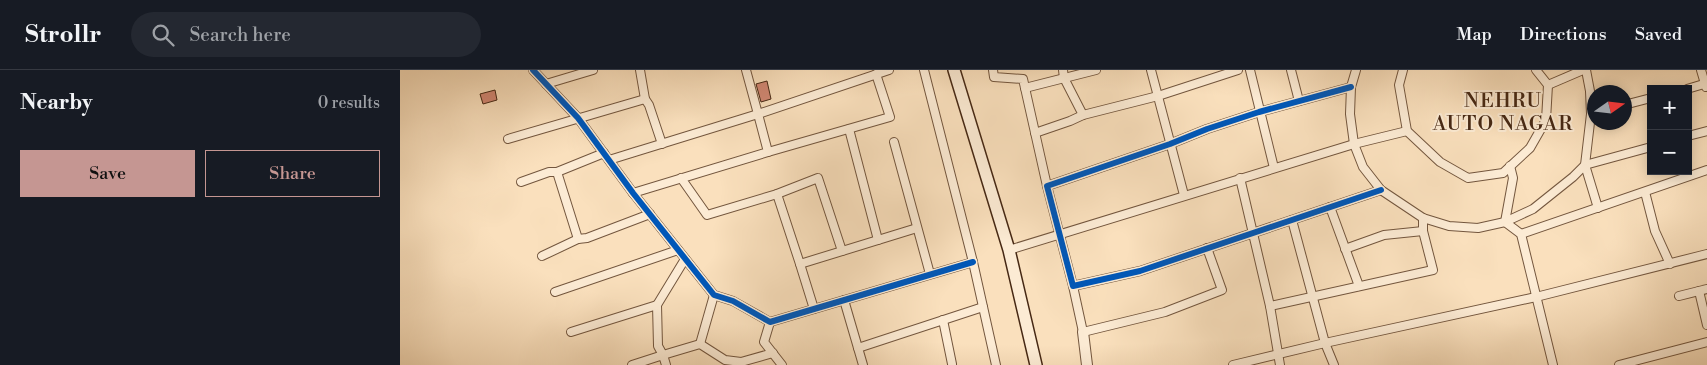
<!DOCTYPE html>
<meta charset="utf-8">
<style>
body{margin:0;font-family:"Libre Bodoni",serif;background:#242831;color:#f1f3f6}
.controls{position:absolute;right:15px;top:15px;display:grid;overflow:hidden;border-radius:0px;box-shadow:0 2px 12px #0003}
.controls button{width:45px;height:45px;display:grid;place-items:center;padding:0;border:0;border-bottom:1px solid #363941;background:#171b24;color:#f1f3f6;font:25px sans-serif}
.compass{position:absolute;left:1187px;top:15px;width:45px;height:45px;border-radius:50%;background:#171b24;box-shadow:0 2px 12px #0003;rotate:76deg}
.list{margin:0;padding:0;list-style:none}
h2{display:flex;justify-content:space-between;align-items:center;height:65px;margin:0;padding:0 20px;font-size:21px}
h2 small{font-size:16px;font-weight:400;color:#9ea1a6}
.actions{display:flex;gap:10px;padding:15px 20px}
.actions a{flex:1;padding:11px 0;border:1px solid #c59692;border-radius:0px;text-align:center;font-size:18px;color:#c59692}
.actions .main{background:#c59692;color:#111}
.icon{flex:none;width:28px;height:28px;fill:none;stroke:currentColor;stroke-width:2;stroke-linecap:round;stroke-linejoin:round}
.map{position:relative;flex:none;width:1307px;height:295px;overflow:hidden}
header{display:flex;align-items:center;gap:30px;box-sizing:border-box;height:70px;padding:0 25px;background:#171b24;border-bottom:1px solid #363941}
header strong{font-size:24px}
nav{display:flex;gap:28px;margin-inline-start:auto;font-size:18px}
.search{width:350px;height:45px;background:#242831;display:flex;align-items:center;gap:12px;box-sizing:border-box;padding:0 18px;border-radius:28px;color:#9ea1a6;font-size:19px}
main{display:flex}
aside{flex:1;background:#171b24}
.map>svg:first-child{display:block}
.building{fill:#d18773;stroke:#462814}
.lines{fill:none;stroke-linecap:round;stroke-linejoin:round}
.minor-casing{stroke:#73563e;stroke-width:10}
.tertiary-casing{stroke:#73563e;stroke-width:12}
.secondary-casing{stroke:#462814;stroke-width:14}
.minor{stroke:#fcebd4;stroke-width:8}
.tertiary{stroke:#fcebd4;stroke-width:10}
.secondary{stroke:#fcebd4;stroke-width:11}
.cycleway-casing{stroke:#fcebd4;stroke-width:9}
.cycleway{stroke:#0057b8;stroke-width:6}
.labels{text-anchor:middle;stroke-width:4;stroke-linejoin:round;paint-order:stroke}
.neighbourhood-label{font-size:20px;letter-spacing:1px;fill:#462814;stroke:#fcebd4}
</style>
<header>
<strong>Strollr</strong>
<div class="search"><svg class="icon" aria-label="search" viewBox="0 0 24 24"><circle cx="10" cy="10" r="6"/><path d="M15 15l6 6"/></svg>Search here</div>
<nav><a>Map</a><a>Directions</a><a>Saved</a></nav>
</header>
<main>
<aside>
<h2>Nearby<small>0 results</small></h2>
<ul class="list">
</ul>
<div class="actions"><a class="main">Save</a><a>Share</a></div>
</aside>
<div class="map">
<svg width="1307" height="295" viewBox="0 0 1307 295">
<rect width="100%" height="100%" fill="#fae0bd"/>
<filter id="stains"><feTurbulence type="fractalNoise" baseFrequency=".004" numOctaves="4"/><feColorMatrix values="0 0 0 0 .2 0 0 0 0 .09 0 0 0 0 .02 0 0 0 .5 -.17"/></filter>
<radialGradient id="worn" r=".72"><stop offset=".6" stop-color="#630" stop-opacity="0"/><stop offset="1" stop-color="#630" stop-opacity=".3"/></radialGradient>
<g class="building">
<polygon points="367,11 371,29 361,32 356,14"/>
<polygon points="95,20 97,30 83,34 80,24"/>
</g>
<g class="lines">
<g class="minor-casing">
<g id="minor">
<polyline points="133,0 178,48 233,123 314,225 333,231 370,252 573,192"/>
<polyline points="240,0 245,29 249,35 262,74"/>
<polyline points="346,0 358,44 489,0"/>
<polyline points="524,0 573,192 596,295"/>
<polyline points="593,0 594,7 623,9 647,116"/>
<polyline points="663,0 664,8 683,45"/>
<polyline points="751,0 784,125"/>
<polyline points="850,0 874,98"/>
<polyline points="891,0 899,31"/>
<polyline points="956,0 951,17 950,44 954,74 963,97 981,120 1023,148 1049,156 1078,158 1105,152 1133,139 1173,107 1185,95 1191,44 1190,21 1186,0"/>
<polyline points="1003,0 999,15 1007,61 1040,92 1068,108 1103,103 1130,78 1146,50 1148,15 1136,0"/>
<polyline points="1301,0 1306,17"/>
<polyline points="146,14 193,0"/>
<polyline points="1148,15 1183,0"/>
<polyline points="951,17 859,42 807,59 770,74 647,116 673,216 740,201 981,120"/>
<polyline points="625,18 696,0"/>
<polyline points="1287,19 1307,13"/>
<polyline points="1224,35 1251,28"/>
<polyline points="449,59 478,170"/>
<polyline points="635,63 670,51 683,45 758,26 838,0"/>
<polyline points="1288,66 1307,61"/>
<polyline points="108,69 245,29"/>
<polyline points="494,72 530,204"/>
<polyline points="368,82 490,47 476,4"/>
<polyline points="209,90 358,44 368,82 233,123"/>
<polyline points="1110,96 1113,108 1105,152 1121,164 1153,295"/>
<polyline points="157,102 178,169"/>
<polyline points="281,108 307,145 377,124 400,194 517,158"/>
<polyline points="840,108 870,236 1033,200 1023,161 1023,148"/>
<polyline points="121,112 149,102 157,102 204,83"/>
<polyline points="1245,122 1255,161 1270,194"/>
<polyline points="377,124 418,108 442,181"/>
<polyline points="930,137 959,216"/>
<polyline points="1198,138 1185,95 1251,77"/>
<polyline points="892,150 925,273 934,295"/>
<polyline points="1121,164 1307,100"/>
<polyline points="945,179 984,165 1023,161"/>
<polyline points="609,180 954,74 1007,61"/>
<polyline points="142,186 178,169 187,168 250,144"/>
<polyline points="285,189 257,235 258,276 263,285 300,274 325,290 341,292 373,283"/>
<polyline points="400,194 414,239"/>
<polyline points="673,216 683,262 765,242 822,220 807,178"/>
<polyline points="1299,221 1307,255"/>
<polyline points="155,222 278,180"/>
<polyline points="1279,226 1307,219"/>
<polyline points="444,230 463,295"/>
<polyline points="870,236 880,295"/>
<polyline points="543,250 552,294"/>
<polyline points="370,252 364,272 382,295"/>
<polyline points="171,262 257,235"/>
<polyline points="300,274 314,225"/>
<polyline points="458,278 583,237"/>
<polyline points="232,295 263,285 266,295"/>
<polyline points="833,295 925,273 1136,227 1307,184"/>
<polyline points="1219,295 1307,272"/>
</g>
</g>
<g class="tertiary-casing">
<polyline id="tertiary" points="683,262 687,295"/>
</g>
<g class="secondary-casing">
<polyline id="secondary" points="554,0 609,180 636,295"/>
</g>
<use href="#minor" class="minor"/>
<use href="#tertiary" class="tertiary"/>
<use href="#secondary" class="secondary"/>
<g class="cycleway-casing">
<g id="cycleway">
<polyline points="133,0 178,48 233,123 314,225 333,231 370,252 573,192"/>
<polyline points="951,17 859,42 807,59 770,74 647,116 673,216 740,201 981,120"/>
</g>
</g>
<use href="#cycleway" class="cycleway"/>
</g>
<g class="labels">
<g class="neighbourhood-label">
<text x="1103" y="37">NEHRU<tspan x="1103" dy="23">AUTO NAGAR</tspan></text>
</g>
</g>
<rect width="100%" height="100%" filter="url(#stains)"/>
<rect width="100%" height="100%" fill="url(#worn)"/>
</svg>
<div class="controls">
<button>+</button>
<button>−</button>
</div>
<svg class="compass" viewBox="-18 -18 36 36"><path d="M0-13l5 13h-10z" fill="#e53935"/><path d="M0 13l5-13h-10z" fill="#9ea1a6"/></svg>
</div>
</main>
